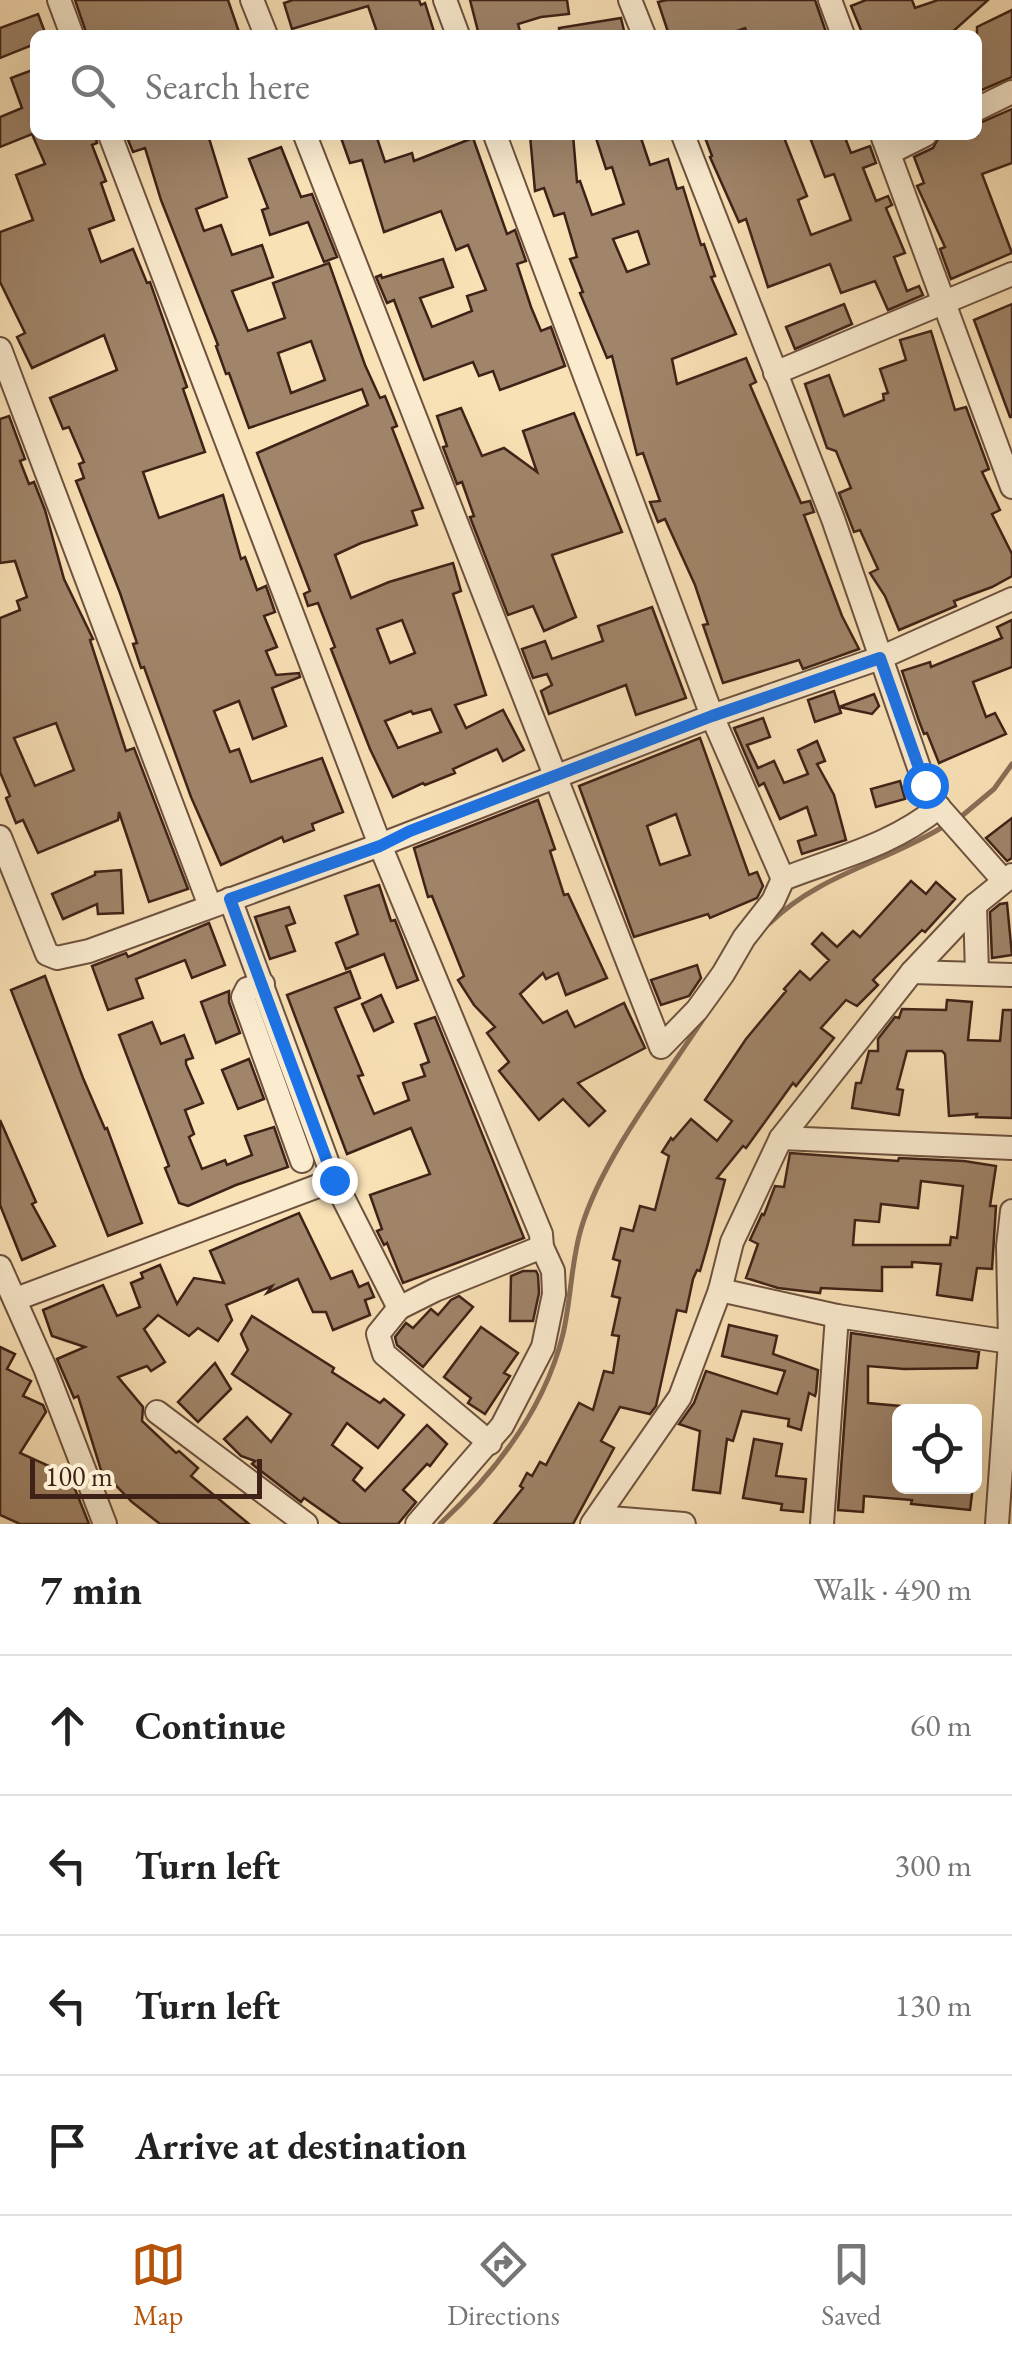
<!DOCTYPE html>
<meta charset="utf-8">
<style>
body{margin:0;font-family:"EB Garamond",serif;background:#f6f6f6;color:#222}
.controls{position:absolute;right:30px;bottom:30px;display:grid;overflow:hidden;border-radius:15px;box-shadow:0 10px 40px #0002}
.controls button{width:90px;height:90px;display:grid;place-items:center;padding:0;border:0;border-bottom:2px solid #e0e0e0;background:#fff;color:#222;font:50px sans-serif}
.scale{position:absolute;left:30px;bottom:25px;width:232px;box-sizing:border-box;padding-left:10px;border:5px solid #3f2217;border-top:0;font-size:28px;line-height:35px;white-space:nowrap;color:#3f2217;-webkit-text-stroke:8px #fbecd0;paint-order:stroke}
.stop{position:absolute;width:30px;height:30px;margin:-22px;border:8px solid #1a73e8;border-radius:50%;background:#fff}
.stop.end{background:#1a73e8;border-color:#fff;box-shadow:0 2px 10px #0008}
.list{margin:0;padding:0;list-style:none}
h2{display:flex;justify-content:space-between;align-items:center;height:130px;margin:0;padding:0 40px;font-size:42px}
h2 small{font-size:32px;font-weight:400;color:#767676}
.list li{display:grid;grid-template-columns:65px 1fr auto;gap:30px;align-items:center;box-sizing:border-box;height:140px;padding:0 40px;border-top:2px solid #e0e0e0}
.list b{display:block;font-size:38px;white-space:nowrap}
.list em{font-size:32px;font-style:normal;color:#767676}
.icon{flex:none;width:55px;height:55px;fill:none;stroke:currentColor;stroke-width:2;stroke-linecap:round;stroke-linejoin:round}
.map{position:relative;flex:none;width:1012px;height:1524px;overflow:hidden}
.search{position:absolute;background:#fff;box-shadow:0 10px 40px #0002;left:30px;right:30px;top:30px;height:110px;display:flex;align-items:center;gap:25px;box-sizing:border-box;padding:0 35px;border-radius:15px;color:#767676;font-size:38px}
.sheet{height:690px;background:#fff}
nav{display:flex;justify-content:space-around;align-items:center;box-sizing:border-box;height:140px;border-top:2px solid #e0e0e0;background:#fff;font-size:28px;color:#767676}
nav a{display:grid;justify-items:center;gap:5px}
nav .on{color:#b45309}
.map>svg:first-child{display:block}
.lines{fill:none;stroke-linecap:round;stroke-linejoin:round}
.stream{stroke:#896e56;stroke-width:5}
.building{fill:#a0856a;stroke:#3f2217;stroke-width:2.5;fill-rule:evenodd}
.minor-casing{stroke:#6e523f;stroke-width:26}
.minor{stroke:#fbecd0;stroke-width:22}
.route{stroke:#1a73e8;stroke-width:12}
</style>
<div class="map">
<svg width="1012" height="1524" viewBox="0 0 1012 1524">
<rect width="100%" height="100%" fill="#f9e1b6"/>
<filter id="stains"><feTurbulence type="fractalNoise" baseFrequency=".002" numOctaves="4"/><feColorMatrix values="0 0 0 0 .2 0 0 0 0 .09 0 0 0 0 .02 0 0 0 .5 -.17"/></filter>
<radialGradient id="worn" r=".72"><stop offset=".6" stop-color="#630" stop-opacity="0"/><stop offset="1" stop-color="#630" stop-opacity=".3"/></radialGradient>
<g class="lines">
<g class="stream">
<polyline points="963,815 994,789 1012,764"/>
<path d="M770,923C817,876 885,862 941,828"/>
<path d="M440,1524C495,1473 545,1408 563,1334C571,1300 571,1262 581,1229C601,1160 664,1079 704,1018"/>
</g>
</g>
<g class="building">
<polygon points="75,0 228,0 240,35 87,35"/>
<polygon points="293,0 419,0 421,5 425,3 435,35 378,35 368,6 292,29 284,3"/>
<polygon points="470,0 567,0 569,14 541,17 518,24 521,35 479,35"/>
<polygon points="667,0 815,0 827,35 748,35 745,28 726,35 669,35 658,2"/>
<polygon points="866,0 912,0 915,8 938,0 988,0 949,35 863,35 851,6"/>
<polygon points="1012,10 1012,77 977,92 977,27"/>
<polygon points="38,14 46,35 35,35 35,44 0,58 0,28"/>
<polygon points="621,18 625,35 560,35 559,28"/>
<polygon points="35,69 35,135 95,135 97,143 92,145 106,181 101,183 114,220 89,229 101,262 133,249 147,283 150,282 187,387 183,389 205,452 143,472 159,518 223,495 241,559 245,557 257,590 266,586 275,612 264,616 277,647 266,651 276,675 299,673 300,677 272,688 286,726 253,739 239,701 214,711 230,752 239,749 251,782 322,758 343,812 312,824 314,830 284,842 282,837 221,865 191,797 144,667 141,668 133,644 137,643 120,593 76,481 84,478 79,464 84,462 69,427 63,429 50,398 117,370 104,335 32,368 17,337 25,333 0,282 0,232 33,220 16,175 45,164 32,134 0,147 0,117 22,108 11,78"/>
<polygon points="1012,109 1012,163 982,174 1012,253 951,279 940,249 945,247 917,186 924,183 914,157 933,148 940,135 977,135 977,124"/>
<path d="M126,135H208L227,197L196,209L204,231L221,225L232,255L262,245L273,277L232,291L248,331L285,318L273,283L329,263L365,365L380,398L385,396L397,426L392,428L423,508L412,511L417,525L361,543L335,555L351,598L389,582L453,563L461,591L453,594L486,695L455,705L466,728L503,710L524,750L503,761L497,749L453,769L455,773L425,785L423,783L393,797L370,749L331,649L335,647L318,603L308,606L304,594L310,591L257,453L368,405L362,389L249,428L229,373L226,374L216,346L218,345L161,200L145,148L133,152ZM311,341L325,380L291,393L278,353ZM402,620L415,653L390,663L377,629ZM431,709L441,732L398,748L385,721L411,711L413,714Z"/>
<polygon points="340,135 376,135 385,162 412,153 414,161 473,138 507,234 515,230 526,261 517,264 531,307 541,331 551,327 565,366 500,390 493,371 479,376 473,362 424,380 394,300 387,303 376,277 381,275 382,278 443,259 453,287 420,298 432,327 472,311 467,296 486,290 468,245 456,250 441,211 384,232 362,160 350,163"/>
<path d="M530,135H573L577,182L580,181L592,215L624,204L612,167L606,169L595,135H640L650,165L668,159L677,189L683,187L701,245L704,244L715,276L711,277L736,334L672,359L677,384L746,358L756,382L750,385L801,503L810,501L814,512L804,515L842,616L859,649L803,669L799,660L723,683L703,625L708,624L695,585L665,519L658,522L650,502L660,501L643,453L637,455L612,356L607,358L580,293L583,292L570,259L577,257L564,213L554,216L544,188L535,191ZM638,231L649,264L627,272L613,239Z"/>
<polygon points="704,135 783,135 807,196 798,200 811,235 851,220 834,174 825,177 809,135 844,135 851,153 870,146 876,163 863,168 876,201 888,196 892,205 886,208 905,253 894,257 907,291 919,286 923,295 888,310 875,281 841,293 830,264 768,287 746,219 739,222 710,157 712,156"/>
<polygon points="281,147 301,197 312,194 337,257 324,262 308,222 270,235 262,210 268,208 249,159"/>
<polygon points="844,304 852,324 795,349 786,327"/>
<polygon points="1012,304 1012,417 1010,417 974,320"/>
<polygon points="931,331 955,410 966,407 989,469 982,472 1000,510 992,514 1012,554 1012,576 992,587 954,601 956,606 899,630 885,596 870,573 878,569 860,530 854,532 839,493 851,488 836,451 827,448 805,384 829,375 844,416 884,400 883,394 888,393 880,369 906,360 900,340"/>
<polygon points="461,408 482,456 504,448 537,472 523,431 574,413 622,532 552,555 576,617 544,631 533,606 508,615 470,517 474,516 462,482 457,484 443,447 447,446 437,416"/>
<path d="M9,416L25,459L20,461L29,484L34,482L45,510L64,579L93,639L90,640L126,751L134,748L188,889L149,902L119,812L118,820L38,853L23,820L16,823L6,798L10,796L0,772V618L20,610L17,601L27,597L15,561L0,563V419ZM56,723L74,770L35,786L14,738Z"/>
<polygon points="652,607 686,698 636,715 626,685 549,714 541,691 552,685 547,674 533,678 522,649 545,641 552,659 603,641 598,626"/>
<polygon points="1012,620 1012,667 973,682 986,717 995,713 1006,734 939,763 927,733 924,734 919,721 902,671 930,662 931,667 1002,638 997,627"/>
<polygon points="834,691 839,707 874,694 879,706 872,714 839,707 841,713 815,722 808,700"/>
<polygon points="763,718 770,737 747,745 758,768 774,761 784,783 808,774 798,750 817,741 825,761 817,764 834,795 846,840 802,854 798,841 816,835 807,807 780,819 764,783 759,786 734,728"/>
<path d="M700,738L749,875L757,872L763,886L757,898L710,918L708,914L634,937L579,786ZM676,814L690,855L660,865L647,826Z"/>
<polygon points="900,781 905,799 876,807 871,789"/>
<polygon points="538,800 555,849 550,851 564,895 568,894 607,978 566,995 558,973 546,979 543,973 520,994 543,1023 567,1011 575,1027 624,1003 645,1048 578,1083 605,1111 589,1126 563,1099 539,1120 499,1071 509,1062 487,1033 495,1027 474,1005 458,980 464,976 432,896 428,897 414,848"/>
<polygon points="1012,818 1012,858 1007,861 986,838"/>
<polygon points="121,870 123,913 98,914 97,904 63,919 52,894 95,875 95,872"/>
<polygon points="911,881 926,894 936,882 955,899 925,932 922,930 873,980 878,985 857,1006 846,1000 821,1028 834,1038 796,1086 793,1083 746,1148 743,1146 717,1178 725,1180 707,1247 700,1271 697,1270 693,1279 686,1312 677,1310 656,1406 650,1414 620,1407 601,1441 614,1448 573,1524 494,1524 523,1488 520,1486 527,1473 532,1476 540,1462 546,1465 579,1403 593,1410 604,1371 613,1373 619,1336 612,1335 620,1298 612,1296 620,1261 613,1259 621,1228 633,1231 640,1206 655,1210 669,1156 662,1152 671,1138 673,1140 691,1119 717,1141 732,1121 705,1100 746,1039 786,991 784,989 800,971 810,980 829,960 812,944 822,933 837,947 853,931 860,937"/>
<polygon points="379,885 391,921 395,920 418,980 397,988 384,954 346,969 336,943 358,934 345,896"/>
<polygon points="1007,903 1012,955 992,958 990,912 1000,904"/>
<polygon points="289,907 295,923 286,926 295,951 270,959 255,917"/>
<polygon points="209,923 225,965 192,978 185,960 136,979 143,998 108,1010 92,966 126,953 128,957"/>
<polygon points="697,965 701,978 689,996 661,1005 651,980"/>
<polygon points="350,971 360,998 335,1008 363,1075 358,1076 374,1114 409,1100 403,1083 425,1076 421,1065 429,1062 415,1024 435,1017 524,1238 403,1283 387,1243 384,1245 377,1231 382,1229 370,1195 430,1174 411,1128 347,1154 287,995"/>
<polygon points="45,976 83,1078 105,1129 107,1128 142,1223 108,1236 11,990"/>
<polygon points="229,991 229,1002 240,1033 216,1043 201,1002"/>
<polygon points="381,995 393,1022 374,1031 362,1004"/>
<polygon points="947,1000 972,1002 968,1040 1000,1041 1003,1010 1012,1010 1012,1118 976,1117 977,1114 949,1116 945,1054 942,1051 907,1051 897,1089 903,1090 899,1115 852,1108 856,1083 861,1083 869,1051 878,1051 878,1039 895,1017 899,1018 902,1009 946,1010"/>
<polygon points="152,1022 161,1044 184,1035 193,1058 186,1060 186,1064 203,1103 185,1110 194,1134 189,1137 202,1169 225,1160 227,1165 252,1155 245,1136 274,1127 288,1167 236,1185 188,1206 179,1203 165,1168 169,1166 119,1035"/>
<polygon points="249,1059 264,1099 238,1109 222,1070"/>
<polygon points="0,1120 36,1202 32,1204 55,1246 22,1260 0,1205"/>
<path d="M790,1153L898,1161L899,1158L964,1161L996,1166L990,1206H996L992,1269L977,1268L972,1300L937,1295L941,1264L912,1262V1267H882V1291L821,1288L820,1293L778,1288L746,1278L758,1244L750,1240L762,1214L764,1215L775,1186L784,1187ZM921,1181L963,1186L957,1238L951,1237L950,1245H853L855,1220L879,1222L881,1204L918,1208Z"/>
<polygon points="299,1213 331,1279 352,1271 359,1287 368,1283 374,1297 365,1300 370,1315 333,1330 326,1312 313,1312 298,1279 267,1293 272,1286 226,1305 232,1320 218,1341 198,1328 189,1336 158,1315 144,1329 165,1362 151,1371 147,1366 118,1377 143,1407 142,1421 176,1453 179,1451 198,1468 191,1476 249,1524 160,1524 132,1502 101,1470 78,1396 74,1398 57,1359 85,1347 52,1336 43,1310 103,1285 117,1316 140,1307 131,1283 143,1278 141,1273 160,1265 177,1304 194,1278 224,1283 210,1251"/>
<polygon points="523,1271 536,1271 538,1275 539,1293 533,1321 510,1321 511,1276"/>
<polygon points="459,1296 473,1307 423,1367 397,1345 395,1337 406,1323 413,1328 431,1309 438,1315 451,1300"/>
<polygon points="252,1316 334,1368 332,1372 380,1403 384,1399 404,1415 378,1448 347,1423 332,1445 362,1468 353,1480 365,1491 427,1425 447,1444 430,1466 427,1464 403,1490 416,1502 398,1524 341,1524 304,1498 301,1502 252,1464 255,1461 241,1456 224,1439 247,1417 271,1442 291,1414 232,1374 248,1350 241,1334"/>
<polygon points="729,1325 777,1336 773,1354 818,1370 816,1392 815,1396 809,1393 801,1430 788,1426 789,1419 742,1411 733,1441 727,1439 720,1493 693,1490 700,1431 679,1424 694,1403 706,1371 777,1394 785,1371 722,1356"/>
<polygon points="481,1327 518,1353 504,1373 510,1376 485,1414 468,1403 471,1398 444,1377"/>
<polygon points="851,1333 979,1352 977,1368 904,1369 868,1366 868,1403 900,1406 895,1486 973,1486 970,1510 911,1504 912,1500 864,1496 863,1512 838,1510"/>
<polygon points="0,1347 15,1354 7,1369 31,1381 23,1396 43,1405 46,1412 20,1453 64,1473 67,1469 89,1524 20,1524 0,1515"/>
<polygon points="215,1363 231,1389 198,1422 178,1402"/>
<polygon points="754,1439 782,1444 776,1476 806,1479 803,1512 781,1510 782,1504 743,1498"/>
</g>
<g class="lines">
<g class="minor-casing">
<g id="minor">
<polyline points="59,0 72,35"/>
<polyline points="252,0 266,35"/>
<polyline points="445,0 458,35"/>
<polyline points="630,0 644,35"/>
<polyline points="830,0 843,35"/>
<polyline points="977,109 1012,92"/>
<polyline points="110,135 380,845 541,1234 542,1247 553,1271 554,1294 543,1347 502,1426 417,1524"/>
<path d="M305,135L661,1047L697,1010L723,974L744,938L773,901L783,879C839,857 891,846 939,807"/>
<polyline points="495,135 712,716 783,879"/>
<polyline points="683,135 833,519 925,785 936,804 1004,881"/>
<polyline points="882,135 1012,487"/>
<polyline points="889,153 925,135"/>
<polyline points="0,349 210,906"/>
<polyline points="775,373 1012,274"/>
<polyline points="0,837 47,954 57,958 89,951 380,845 712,716 880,658 1012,599"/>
<polyline points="230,899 334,1180 399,1308 435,1290 542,1247"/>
<polyline points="975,905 977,973"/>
<polyline points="912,972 1012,975"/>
<polyline points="263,984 247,989 243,997 302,1161"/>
<polyline points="781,1138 1012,1148"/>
<polyline points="0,1267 45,1368 105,1524"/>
<polyline points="720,1290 837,1316 1010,1342"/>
<polyline points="16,1299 334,1180"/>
<polyline points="399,1308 378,1334 384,1354 490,1443"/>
<polyline points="157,1412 306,1524"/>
<polyline points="598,1517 684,1524"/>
<polyline points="592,1524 680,1397 720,1290 732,1242 781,1138 912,972 975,905 1012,875"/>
<polyline points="822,1524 837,1316"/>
<polyline points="997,1524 1010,1342 1008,1246 1012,1211"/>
</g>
</g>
<use href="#minor" class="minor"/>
</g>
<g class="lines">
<polyline class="route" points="334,1180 230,899 380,846 410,831 712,716 880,658 925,785"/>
</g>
<rect width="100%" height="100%" filter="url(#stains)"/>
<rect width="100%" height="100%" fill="url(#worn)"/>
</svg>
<div class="controls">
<button><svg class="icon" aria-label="locate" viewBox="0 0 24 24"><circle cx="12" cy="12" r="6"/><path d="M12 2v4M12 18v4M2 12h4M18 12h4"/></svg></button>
</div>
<div class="scale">100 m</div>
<div class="stop" style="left:925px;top:785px"></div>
<div class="stop end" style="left:334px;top:1180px"></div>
<div class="search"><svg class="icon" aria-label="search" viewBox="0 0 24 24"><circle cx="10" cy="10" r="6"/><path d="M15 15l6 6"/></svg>Search here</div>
</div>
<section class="sheet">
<h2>7 min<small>Walk · 490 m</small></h2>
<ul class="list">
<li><svg class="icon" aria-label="ahead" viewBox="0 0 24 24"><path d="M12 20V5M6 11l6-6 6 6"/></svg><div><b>Continue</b></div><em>60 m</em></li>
<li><svg class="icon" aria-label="left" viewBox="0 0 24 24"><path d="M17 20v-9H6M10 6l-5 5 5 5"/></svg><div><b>Turn left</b></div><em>300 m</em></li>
<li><svg class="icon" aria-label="left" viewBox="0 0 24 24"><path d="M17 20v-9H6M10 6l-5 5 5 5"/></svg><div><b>Turn left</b></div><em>130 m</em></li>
<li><svg class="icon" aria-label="arrive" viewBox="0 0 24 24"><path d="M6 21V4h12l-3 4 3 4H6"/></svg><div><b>Arrive at destination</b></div></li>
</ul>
</section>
<nav>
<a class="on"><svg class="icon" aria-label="map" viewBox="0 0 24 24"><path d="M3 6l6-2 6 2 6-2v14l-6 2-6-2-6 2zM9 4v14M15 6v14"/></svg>Map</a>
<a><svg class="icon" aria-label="directions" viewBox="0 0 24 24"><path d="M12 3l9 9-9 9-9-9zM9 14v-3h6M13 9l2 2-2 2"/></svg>Directions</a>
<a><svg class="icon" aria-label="saved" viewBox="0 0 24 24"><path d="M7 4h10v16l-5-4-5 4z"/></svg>Saved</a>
</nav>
